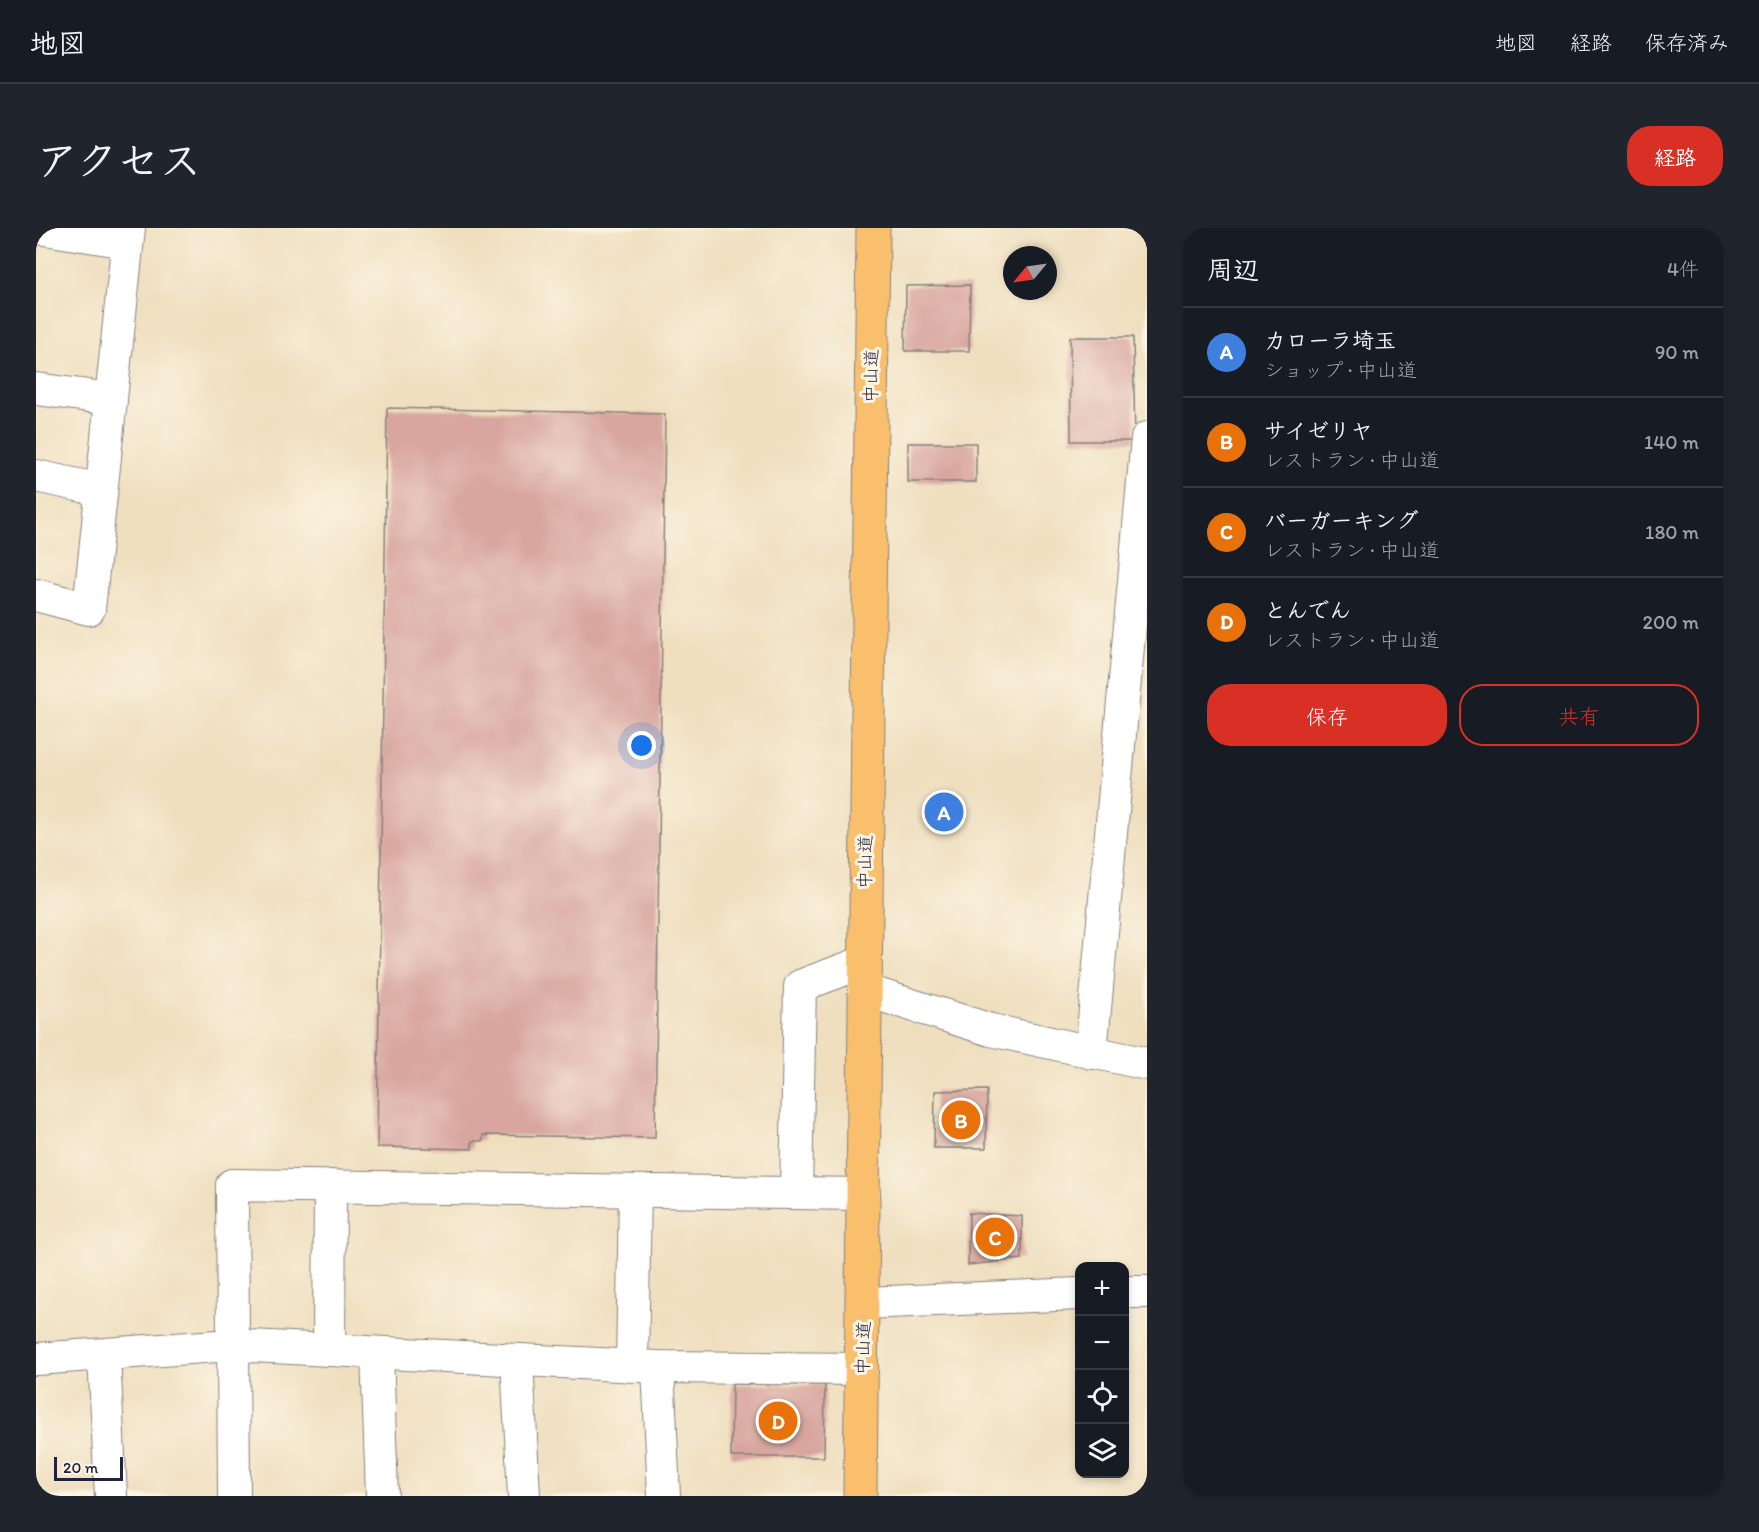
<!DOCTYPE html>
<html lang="ja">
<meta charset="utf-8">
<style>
body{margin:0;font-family:Itim,"Klee One",sans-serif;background:#20242c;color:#f1f3f6}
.controls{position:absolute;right:18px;bottom:18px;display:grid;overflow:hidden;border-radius:12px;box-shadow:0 3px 9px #0003}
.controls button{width:54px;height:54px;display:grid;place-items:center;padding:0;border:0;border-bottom:2px solid #363941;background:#171b24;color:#f1f3f6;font:30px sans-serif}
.compass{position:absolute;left:967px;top:18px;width:54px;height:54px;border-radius:50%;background:#171b24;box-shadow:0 3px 9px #0003;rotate:241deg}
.scale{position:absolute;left:18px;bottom:15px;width:69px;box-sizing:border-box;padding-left:6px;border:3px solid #22223b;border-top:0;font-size:16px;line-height:21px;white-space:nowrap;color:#22223b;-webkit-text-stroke:4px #fcf5e5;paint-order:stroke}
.you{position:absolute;left:606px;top:518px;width:21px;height:21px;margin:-15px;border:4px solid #fff;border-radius:50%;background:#1a73e8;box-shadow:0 0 0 9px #1a73e833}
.badge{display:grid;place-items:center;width:39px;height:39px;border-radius:50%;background:#d93025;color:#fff;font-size:20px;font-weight:700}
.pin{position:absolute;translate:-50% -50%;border:3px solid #fff;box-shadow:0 2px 6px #0006}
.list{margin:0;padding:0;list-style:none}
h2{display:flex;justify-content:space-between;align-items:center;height:78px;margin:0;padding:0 24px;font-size:26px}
h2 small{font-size:20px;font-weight:400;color:#9ea1a6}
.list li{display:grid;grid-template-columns:39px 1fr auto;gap:18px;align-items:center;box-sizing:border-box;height:90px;padding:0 24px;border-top:2px solid #363941}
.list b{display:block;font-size:22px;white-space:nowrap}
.list p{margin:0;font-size:20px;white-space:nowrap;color:#9ea1a6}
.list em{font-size:20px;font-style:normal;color:#9ea1a6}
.actions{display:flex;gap:12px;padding:18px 24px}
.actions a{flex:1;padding:14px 0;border:2px solid #d93025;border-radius:24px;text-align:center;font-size:21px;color:#d93025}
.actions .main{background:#d93025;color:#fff}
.icon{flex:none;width:33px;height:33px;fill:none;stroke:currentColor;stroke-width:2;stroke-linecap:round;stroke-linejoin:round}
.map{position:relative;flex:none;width:1111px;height:1268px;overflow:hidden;border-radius:24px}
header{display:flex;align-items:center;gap:36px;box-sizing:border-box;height:84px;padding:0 30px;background:#171b24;border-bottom:2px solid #363941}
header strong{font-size:28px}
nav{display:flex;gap:33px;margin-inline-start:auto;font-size:21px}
.intro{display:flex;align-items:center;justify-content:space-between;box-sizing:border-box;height:144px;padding:0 36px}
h1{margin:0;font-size:42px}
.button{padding:15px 27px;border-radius:24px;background:#d93025;color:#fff;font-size:21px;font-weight:700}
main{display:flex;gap:36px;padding:0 36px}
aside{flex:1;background:#171b24;border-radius:24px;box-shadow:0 3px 9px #0003}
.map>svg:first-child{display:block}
.building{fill:#d8a69f}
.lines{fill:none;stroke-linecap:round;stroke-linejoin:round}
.minor-casing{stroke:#88807d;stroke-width:34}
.highway-casing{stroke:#88807d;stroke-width:35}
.minor{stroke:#fff;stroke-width:32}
.highway{stroke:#f9bf6d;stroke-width:33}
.labels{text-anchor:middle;stroke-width:6;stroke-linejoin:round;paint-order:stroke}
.street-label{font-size:18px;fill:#22223b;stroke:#fcf5e5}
</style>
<header>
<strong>地図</strong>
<nav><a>地図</a><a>経路</a><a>保存済み</a></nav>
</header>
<div class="intro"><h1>アクセス</h1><a class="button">経路</a></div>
<main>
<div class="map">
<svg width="1111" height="1268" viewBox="0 0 1111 1268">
<rect width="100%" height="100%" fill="#fcf5e5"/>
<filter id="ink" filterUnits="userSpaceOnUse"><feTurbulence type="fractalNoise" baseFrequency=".0167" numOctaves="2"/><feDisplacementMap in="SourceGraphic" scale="12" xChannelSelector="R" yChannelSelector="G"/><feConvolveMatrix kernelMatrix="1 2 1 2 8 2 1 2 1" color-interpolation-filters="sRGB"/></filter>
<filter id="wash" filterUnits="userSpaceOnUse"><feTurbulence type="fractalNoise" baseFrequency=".008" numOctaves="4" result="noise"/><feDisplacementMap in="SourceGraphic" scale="24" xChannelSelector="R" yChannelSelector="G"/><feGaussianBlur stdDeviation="1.35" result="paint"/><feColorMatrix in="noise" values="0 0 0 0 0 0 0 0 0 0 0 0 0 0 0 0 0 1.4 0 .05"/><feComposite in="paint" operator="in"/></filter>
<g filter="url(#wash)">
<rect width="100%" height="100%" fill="#efdfbf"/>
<g id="blocks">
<g class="building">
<polygon points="934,57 933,123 869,123 870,58"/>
<polygon points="1034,109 1097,109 1099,213 1035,213"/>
<polygon points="351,180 629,186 619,910 447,907 447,913 436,913 436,921 341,919"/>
<rect x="872" y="215" width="68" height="39"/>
<polygon points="951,862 950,920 898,920 899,863"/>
<polygon points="933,985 986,988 986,1031 932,1037"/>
<polygon points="696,1156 789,1157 788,1229 695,1229"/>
</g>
</g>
</g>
<g filter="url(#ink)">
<use href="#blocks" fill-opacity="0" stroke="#88807d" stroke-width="1.5"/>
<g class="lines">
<g class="minor-casing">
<g id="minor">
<polyline points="2,0 91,14"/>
<polyline points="0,161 75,171"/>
<polyline points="0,248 65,262"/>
<polyline points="0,367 53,381 93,0"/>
<polyline points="828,762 955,802 1111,836"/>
<polyline points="1055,825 1111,210"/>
<polyline points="760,965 764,758 828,734"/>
<polyline points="1088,1064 1111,1064"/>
<polyline points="828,1075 1044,1066"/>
<polyline points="293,1122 294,958"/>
<polyline points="341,1125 346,1268"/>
<polyline points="68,1127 75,1268"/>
<polyline points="0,1131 195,1117 622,1139 826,1141"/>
<polyline points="481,1132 488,1268"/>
<polyline points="596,1138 599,963"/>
<polyline points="622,1139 628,1268"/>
<polyline points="198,1268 196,957 828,966"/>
</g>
</g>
<g class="highway-casing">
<polyline id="highway" points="824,1268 837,0"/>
</g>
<use href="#minor" class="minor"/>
<use href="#highway" class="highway"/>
</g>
</g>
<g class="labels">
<g class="street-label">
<text transform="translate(835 148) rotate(-89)" y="6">中山道</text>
<text transform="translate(829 634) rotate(-89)" y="6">中山道</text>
<text transform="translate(827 1120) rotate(-88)" y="6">中山道</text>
</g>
</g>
</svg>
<div class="controls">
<button>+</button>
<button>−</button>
<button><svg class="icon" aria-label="locate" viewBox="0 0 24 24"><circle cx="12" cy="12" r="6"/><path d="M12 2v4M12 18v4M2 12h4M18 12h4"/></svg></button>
<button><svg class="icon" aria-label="layers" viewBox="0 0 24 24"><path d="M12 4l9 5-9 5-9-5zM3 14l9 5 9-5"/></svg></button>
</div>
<svg class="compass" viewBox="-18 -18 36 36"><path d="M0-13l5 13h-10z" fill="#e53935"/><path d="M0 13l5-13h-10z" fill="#9ea1a6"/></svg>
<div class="scale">20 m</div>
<div class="you"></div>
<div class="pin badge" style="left:908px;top:584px;background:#3f7fe0">A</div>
<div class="pin badge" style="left:925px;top:892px;background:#e8710a">B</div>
<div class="pin badge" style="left:959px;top:1009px;background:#e8710a">C</div>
<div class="pin badge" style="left:742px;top:1193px;background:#e8710a">D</div>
</div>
<aside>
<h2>周辺<small>4件</small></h2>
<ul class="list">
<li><span class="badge" style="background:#3f7fe0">A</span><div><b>カローラ埼玉</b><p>ショップ · 中山道</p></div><em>90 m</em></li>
<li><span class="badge" style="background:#e8710a">B</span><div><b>サイゼリヤ</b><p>レストラン · 中山道</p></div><em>140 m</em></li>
<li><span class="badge" style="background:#e8710a">C</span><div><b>バーガーキング</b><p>レストラン · 中山道</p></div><em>180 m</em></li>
<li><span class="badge" style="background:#e8710a">D</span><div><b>とんでん</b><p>レストラン · 中山道</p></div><em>200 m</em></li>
</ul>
<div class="actions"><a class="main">保存</a><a>共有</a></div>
</aside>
</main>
